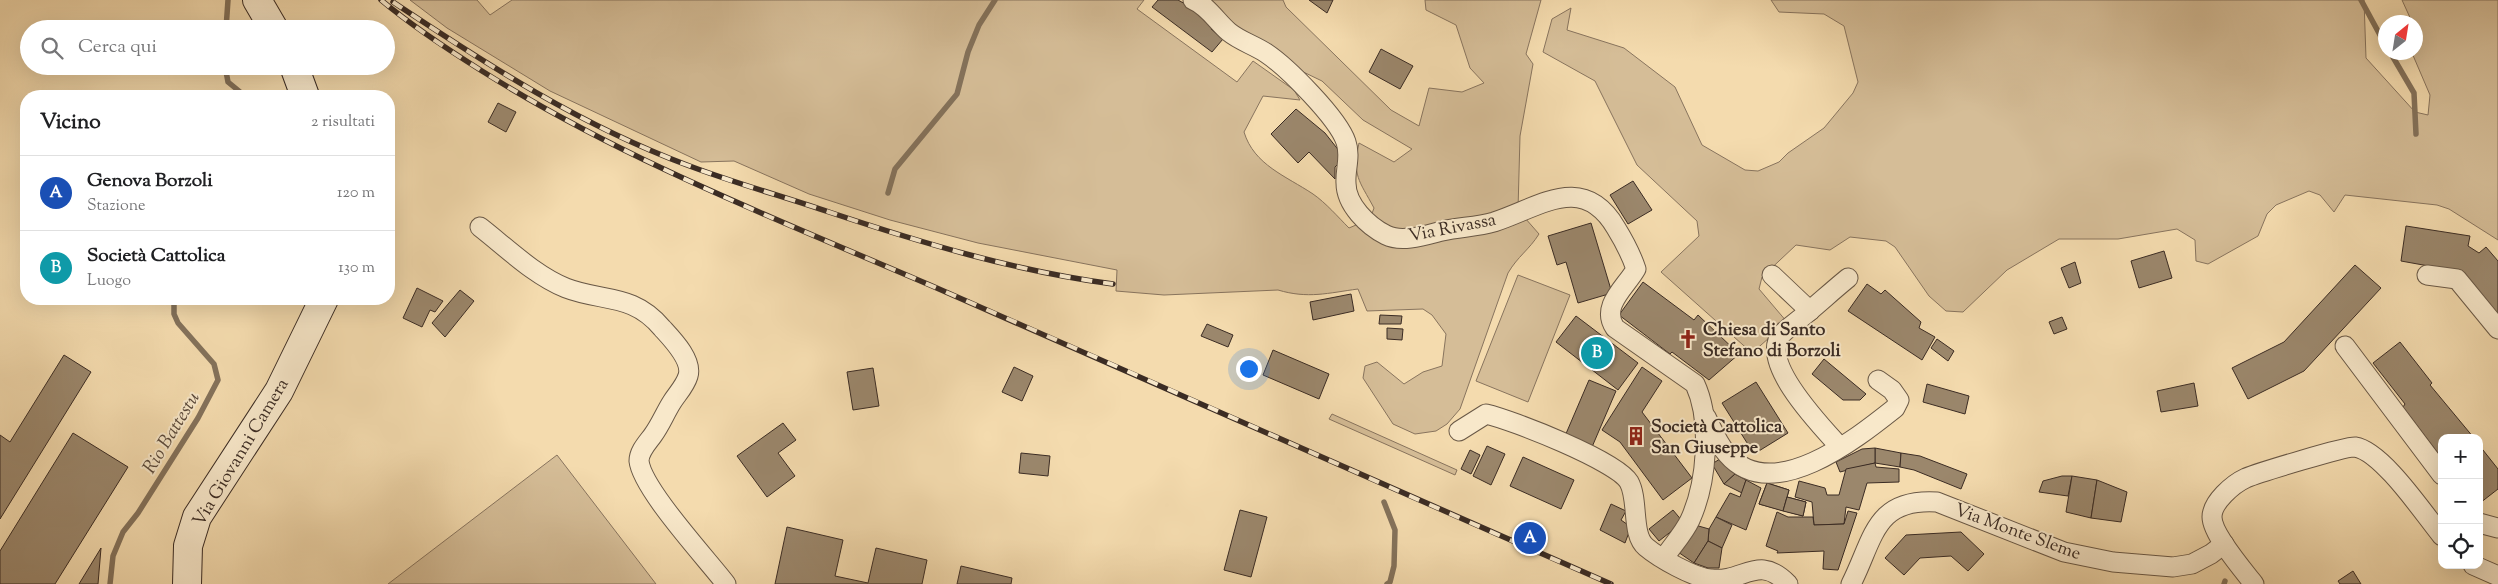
<!DOCTYPE html>
<html lang="it">
<meta charset="utf-8">
<style>
body{margin:0;font-family:"Sorts Mill Goudy",serif;background:#f2f2f2;color:#202124}
.controls{position:absolute;right:15px;bottom:15px;display:grid;overflow:hidden;border-radius:10px;box-shadow:0 5px 20px #0002}
.controls button{width:45px;height:45px;display:grid;place-items:center;padding:0;border:0;border-bottom:1px solid #e0e0e0;background:#fff;color:#202124;font:25px sans-serif}
.compass{position:absolute;left:2378px;top:15px;width:45px;height:45px;border-radius:50%;background:#fff;box-shadow:0 5px 20px #0002;rotate:30deg}
.you{position:absolute;left:1248px;top:368px;width:18px;height:18px;margin:-12px;border:4px solid #fff;border-radius:50%;background:#1a73e8;box-shadow:0 0 0 8px #1a73e833}
.badge{display:grid;place-items:center;width:32px;height:32px;border-radius:50%;background:#8f2418;color:#fff;font-size:16px;font-weight:700}
.pin{position:absolute;translate:-50% -50%;border:2px solid #fff;box-shadow:0 1px 5px #0006}
.list{margin:0;padding:0;list-style:none}
h2{display:flex;justify-content:space-between;align-items:center;height:65px;margin:0;padding:0 20px;font-size:21px}
h2 small{font-size:16px;font-weight:400;color:#757577}
.list li{display:grid;grid-template-columns:32px 1fr auto;gap:15px;align-items:center;box-sizing:border-box;height:75px;padding:0 20px;border-top:1px solid #e0e0e0}
.list b{display:block;font-size:19px;white-space:nowrap}
.list p{margin:0;font-size:16px;white-space:nowrap;color:#757577}
.list em{font-size:16px;font-style:normal;color:#757577}
.icon{flex:none;width:28px;height:28px;fill:none;stroke:currentColor;stroke-width:2;stroke-linecap:round;stroke-linejoin:round}
.map{position:relative;flex:none;width:2498px;height:584px;overflow:hidden}
.search{position:absolute;background:#fff;box-shadow:0 5px 20px #0002;left:20px;top:20px;width:375px;height:55px;display:flex;align-items:center;gap:12px;box-sizing:border-box;padding:0 18px;border-radius:28px;color:#757577;font-size:19px}
.panel{position:absolute;background:#fff;box-shadow:0 5px 20px #0002;left:20px;top:90px;width:375px;height:215px;border-radius:20px}
.map>svg:first-child{display:block}
.green{fill:#d5bd97;stroke:#88745e}
.lines{fill:none;stroke-linecap:round;stroke-linejoin:round}
.stream{stroke:#84725b;stroke-width:5.5}
.building{fill:#9b876c;stroke:#3b2c24}
.street-casing{stroke:#695846;stroke-width:21}
.secondary-casing{stroke:#3b2c24;stroke-width:30}
.street{stroke:#f8e8ca;stroke-width:19}
.secondary{stroke:#f8e8ca;stroke-width:28}
.rail-casing{stroke:#3b2c24;stroke-width:5.5}
.rail{stroke:#f8e8ca;stroke-width:4;stroke-dasharray:11;stroke-linecap:butt}
.labels{text-anchor:middle;stroke-width:4;stroke-linejoin:round;paint-order:stroke}
.street-label{font-size:18px;fill:#3b2c24;stroke:#f8e8ca}
.poi-label{font-size:18px;font-weight:bold;fill:#3b2c24;stroke:#f8e8ca;text-anchor:start}
.water-label{font-size:19px;font-style:italic;fill:#5a493b;stroke:#f8e8ca}
</style>
<div class="map">
<svg width="2498" height="584" viewBox="0 0 2498 584">
<rect width="100%" height="100%" fill="#f4dbae"/>
<filter id="stains"><feTurbulence type="fractalNoise" baseFrequency=".004" numOctaves="4"/><feColorMatrix values="0 0 0 0 .2 0 0 0 0 .09 0 0 0 0 .02 0 0 0 .5 -.17"/></filter>
<radialGradient id="worn" r=".72"><stop offset=".6" stop-color="#630" stop-opacity="0"/><stop offset="1" stop-color="#630" stop-opacity=".3"/></radialGradient>
<g class="green">
<path d="M410,0H477L490,15L512,0H1144L1137,9L1237,82L1253,61L1294,90L1300,100L1263,96L1244,132C1254,165 1286,176 1313,194C1326,203 1338,217 1349,228L1370,219L1374,208C1359,180 1352,176 1359,143L1394,162L1412,149L1363,120L1322,81L1293,67L1245,36L1207,0H1283L1286,7L1391,110L1419,126L1429,88L1462,92L1484,83L1470,68L1456,25L1426,10L1425,0H1541L1526,54L1533,64L1520,136L1518,210L1539,234C1529,250 1518,256 1508,273L1460,409L1447,424L1436,431L1415,434L1393,424L1363,378L1365,366L1377,362L1404,384L1423,372L1442,366L1446,334L1432,315L1423,309L1367,311L1358,289C1328,293 1308,299 1278,290L1164,295L1116,291L1117,270L978,243L890,220L809,194L734,161L701,162L550,91L447,28Z"/>
<polygon points="1771,0 2364,0 2366,58 2415,112 2428,115 2430,95 2412,53 2416,52 2416,22 2412,22 2402,0 2498,0 2498,240 2449,209 2437,205 2345,195 2334,212 2320,195 2309,191 2276,205 2267,214 2258,236 2208,264 2196,261 2195,240 2177,229 2118,239 2059,239 2007,270 1963,312 1946,311 1929,296 1895,247 1886,241 1850,237 1830,250 1796,245 1762,277 1759,289 1787,322 1752,353 1661,272 1699,236 1697,221 1637,165 1595,81 1543,52 1552,19 1571,8 1567,30 1624,48 1675,87 1702,145 1745,170 1758,171 1779,162 1788,153 1824,128 1853,93 1858,82 1844,26 1824,14 1779,12"/>
<polygon points="1518,275 1570,295 1528,402 1476,381"/>
<polygon points="1332,414 1457,470 1455,475 1329,419"/>
<polygon points="557,455 656,584 388,584"/>
</g>
<g class="lines">
<g class="stream">
<polyline points="2361,0 2386,46"/>
<polyline points="226,29 228,0"/>
<polyline points="2390,52 2414,93 2416,134"/>
<polyline points="225,66 228,82 245,96"/>
<polyline points="888,193 895,169 957,94 968,52 979,25 995,0"/>
<polyline points="1384,502 1395,530 1394,566 1390,582 1387,584"/>
<polyline points="110,584 113,556 123,532 138,513 198,418 218,380 214,364 178,323 174,314 174,299"/>
<polyline points="2224,584 2225,581"/>
</g>
</g>
<g class="building">
<polygon points="1158,0 1178,0 1203,14 1214,25 1211,29 1223,39 1212,52 1152,7"/>
<polygon points="1309,0 1333,0 1327,13"/>
<polygon points="1381,49 1413,66 1400,89 1369,72"/>
<polygon points="498,103 516,112 506,132 488,122"/>
<polygon points="1296,109 1325,133 1340,152 1341,161 1335,167 1335,179 1309,152 1298,163 1271,134"/>
<polygon points="1633,181 1652,210 1628,224 1610,195"/>
<polygon points="1591,223 1612,293 1578,303 1566,262 1557,265 1548,236"/>
<polygon points="2406,226 2470,236 2468,246 2479,253 2486,247 2498,261 2498,317 2462,272 2401,261"/>
<polygon points="2164,251 2172,278 2139,288 2131,261"/>
<polygon points="2075,262 2081,283 2069,288 2061,268"/>
<polygon points="2355,265 2381,288 2304,371 2248,399 2232,368 2284,342"/>
<polygon points="1643,282 1694,320 1698,315 1739,354 1709,380 1672,352 1670,354 1619,315"/>
<polygon points="1867,284 1881,294 1885,290 1921,322 1919,328 1935,337 1922,360 1848,311"/>
<polygon points="417,288 443,301 435,312 430,310 422,327 403,318"/>
<polygon points="460,290 474,301 445,337 432,323"/>
<polygon points="1351,294 1354,311 1313,320 1310,302"/>
<polygon points="1380,315 1402,316 1401,324 1379,324"/>
<polygon points="1576,316 1638,363 1618,390 1556,342"/>
<polygon points="2062,317 2067,329 2054,334 2049,322"/>
<polygon points="1207,324 1233,335 1228,347 1201,336"/>
<polygon points="1387,328 1403,329 1402,340 1387,339"/>
<polygon points="1937,339 1954,351 1948,361 1931,348"/>
<polygon points="2400,342 2432,383 2430,385 2474,438 2442,438 2442,454 2440,456 2403,407 2405,404 2373,363"/>
<polygon points="1273,350 1329,374 1319,399 1263,375"/>
<polygon points="64,355 91,372 0,519 0,435 10,442"/>
<polygon points="1824,359 1866,394 1860,400 1843,400 1812,374"/>
<polygon points="1014,367 1033,376 1022,401 1002,392"/>
<polygon points="1642,367 1662,381 1642,412 1692,478 1663,500 1620,442 1602,430"/>
<polygon points="873,368 879,406 853,410 847,372"/>
<polygon points="1589,380 1616,391 1592,447 1565,436"/>
<polygon points="1756,382 1788,433 1754,454 1722,403"/>
<polygon points="2194,383 2198,406 2161,412 2157,391"/>
<polygon points="1927,384 1969,396 1965,414 1923,402"/>
<polygon points="783,423 796,440 778,453 795,476 767,497 737,456"/>
<polygon points="73,433 128,467 55,584 0,584 0,551"/>
<polygon points="2479,445 2498,469 2498,489 2480,503"/>
<polygon points="1487,446 1505,454 1491,485 1473,476"/>
<polygon points="1875,448 1901,453 1900,467 1875,463"/>
<polygon points="1875,448 1875,463 1840,472 1836,462 1862,449"/>
<polygon points="1470,450 1480,455 1471,474 1461,469"/>
<polygon points="1021,453 1050,456 1048,476 1019,473"/>
<polygon points="1901,453 1920,456 1967,474 1961,489 1914,470 1900,467"/>
<polygon points="1726,455 1735,474 1724,484 1712,464"/>
<polygon points="1523,457 1574,480 1561,509 1510,486"/>
<polygon points="1875,463 1876,467 1899,469 1899,482 1867,483 1859,510 1846,507 1844,524 1814,525 1812,502 1795,497 1799,481 1825,488 1827,495 1839,495 1846,469"/>
<polygon points="1735,474 1746,480 1742,493 1724,484"/>
<polygon points="2062,476 2072,476 2068,496 2039,492 2043,481"/>
<polygon points="2072,476 2097,480 2091,518 2066,512"/>
<polygon points="1746,480 1761,488 1746,530 1716,517 1730,493 1740,497"/>
<polygon points="2097,480 2127,492 2121,522 2091,518"/>
<polygon points="1767,483 1789,490 1787,497 1806,502 1803,516 1759,504"/>
<polygon points="1767,483 1789,490 1783,511 1759,504"/>
<polygon points="1787,497 1806,502 1803,516 1783,511"/>
<polygon points="1611,504 1626,511 1621,520 1631,527 1625,543 1600,530"/>
<polygon points="1240,510 1267,517 1251,577 1224,570"/>
<polygon points="1673,510 1683,522 1659,541 1649,529"/>
<polygon points="1848,511 1857,513 1838,570 1823,569 1824,551 1777,553 1778,551 1766,546 1777,512 1788,517 1813,517 1814,525 1844,524"/>
<polygon points="1716,517 1732,525 1722,548 1708,541 1709,529"/>
<polygon points="1695,525 1709,529 1708,541 1694,563 1678,552"/>
<polygon points="787,527 843,540 835,576 868,583 876,548 927,560 922,584 775,584"/>
<polygon points="1961,532 1984,554 1968,571 1951,556 1920,558 1904,575 1885,558 1906,535"/>
<polygon points="1708,541 1722,548 1719,568 1708,568 1694,563"/>
<polygon points="101,548 98,584 79,584"/>
<polygon points="961,566 1012,578 1011,584 957,584"/>
<polygon points="2353,571 2361,584 2340,584 2338,581"/>
</g>
<g class="lines">
<g class="street-casing">
<g id="street">
<path d="M1193,0C1208,6 1217,22 1229,32C1240,41 1254,45 1266,53C1287,67 1338,118 1346,142C1351,156 1345,170 1346,183C1346,205 1368,226 1386,235C1402,243 1426,235 1442,231C1459,227 1477,227 1494,222C1540,207 1583,172 1616,228C1624,241 1631,254 1636,269C1626,287 1600,306 1615,328L1695,384C1712,421 1707,483 1690,520C1684,533 1672,546 1664,558"/>
<path d="M480,227C507,248 534,275 566,288C602,302 633,293 662,328C672,339 693,360 688,376C685,386 677,394 672,402C665,413 661,424 653,435C648,442 639,451 639,461C642,489 707,559 726,584"/>
<polyline points="1772,275 1810,311"/>
<polyline points="2427,275 2457,279 2498,329"/>
<polyline points="2345,346 2442,475"/>
<path d="M1706,417C1712,429 1718,444 1727,454C1772,506 1856,439 1895,408L1899,400L1892,390L1878,380"/>
<path d="M1459,431L1486,414C1512,420 1617,461 1629,482C1639,500 1631,535 1646,547C1659,558 1694,578 1711,579C1744,583 1758,553 1788,584"/>
<path d="M1840,447C1822,427 1759,363 1781,335C1786,329 1795,323 1801,318C1817,305 1832,291 1848,278"/>
<polyline points="2479,523 2498,528"/>
<polyline points="2473,565 2498,576"/>
<path d="M1851,584C1874,539 1874,498 1937,502L2064,552L2113,562L2173,567L2192,564L2211,554L2224,544"/>
<path d="M2254,584C2243,570 2212,534 2212,517C2212,502 2233,484 2246,478C2258,473 2346,446 2355,447C2382,451 2424,514 2442,536"/>
</g>
</g>
<g class="secondary-casing">
<g id="secondary">
<polyline points="257,0 274,29"/>
<polyline points="294,66 305,96"/>
<polyline points="187,584 188,546 197,517 279,391 324,299"/>
</g>
</g>
<use href="#street" class="street"/>
<use href="#secondary" class="secondary"/>
<g class="rail-casing">
<g id="rail">
<path d="M381,0C412,26 447,49 482,71C625,161 784,222 939,289C1164,386 1387,487 1611,584"/>
<path d="M393,2C486,64 582,126 687,165C734,183 782,196 829,212C922,243 1015,271 1113,284"/>
</g>
</g>
<use href="#rail" class="rail"/>
</g>
<defs>
<g id="church-bare" transform="scale(1.5)"><path d="M-1.2-6h2.4v3.5h3.3v2.4h-3.3V6h-2.4V-.1h-3.3v-2.4h3.3Z" fill="#8f2418" stroke="#f8e8ca" stroke-width="2.5" paint-order="stroke"/></g>
<g id="building-bare" transform="scale(1.5)"><path d="M-4-6H4V6H1V3H-1V6H-4ZM-2.5-4.3h1.7v1.8h-1.7ZM.8-4.3h1.7v1.8H.8ZM-2.5-1h1.7V.8h-1.7ZM.8-1h1.7V.8H.8Z" fill="#8f2418" stroke="#f8e8ca" stroke-width="2.5" paint-order="stroke"/></g>
</defs>
<g fill-rule="evenodd">
<use href="#church-bare" x="1688" y="339"/>
<use href="#building-bare" x="1636" y="436"/>
</g>
<g class="labels">
<g class="street-label">
<text transform="translate(1452 227) rotate(-11)" y="6">Via Rivassa</text>
<text transform="translate(240 452) rotate(-59)" y="6">Via Giovanni Camera</text>
<text transform="translate(2018 531) rotate(20)" y="6">Via Monte Sleme</text>
</g>
<g class="poi-label">
<text x="1703" y="335">Chiesa di Santo<tspan x="1703" dy="21">Stefano di Borzoli</tspan></text>
<text x="1651" y="432">Società Cattolica<tspan x="1651" dy="21">San Giuseppe</tspan></text>
</g>
<g class="water-label">
<text transform="translate(170 432) rotate(-59)" y="7">Rio Battestu</text>
</g>
</g>
<rect width="100%" height="100%" filter="url(#stains)"/>
<rect width="100%" height="100%" fill="url(#worn)"/>
</svg>
<div class="controls">
<button>+</button>
<button>−</button>
<button><svg class="icon" aria-label="locate" viewBox="0 0 24 24"><circle cx="12" cy="12" r="6"/><path d="M12 2v4M12 18v4M2 12h4M18 12h4"/></svg></button>
</div>
<svg class="compass" viewBox="-18 -18 36 36"><path d="M0-13l5 13h-10z" fill="#e53935"/><path d="M0 13l5-13h-10z" fill="#757577"/></svg>
<div class="you"></div>
<div class="pin badge" style="left:1530px;top:538px;background:#1a4fb4">A</div>
<div class="pin badge" style="left:1597px;top:353px;background:#0f9aa8">B</div>
<div class="search"><svg class="icon" aria-label="search" viewBox="0 0 24 24"><circle cx="10" cy="10" r="6"/><path d="M15 15l6 6"/></svg>Cerca qui</div>
<section class="panel">
<h2>Vicino<small>2 risultati</small></h2>
<ul class="list">
<li><span class="badge" style="background:#1a4fb4">A</span><div><b>Genova Borzoli</b><p>Stazione</p></div><em>120 m</em></li>
<li><span class="badge" style="background:#0f9aa8">B</span><div><b>Società Cattolica</b><p>Luogo</p></div><em>130 m</em></li>
</ul>
</section>
</div>
